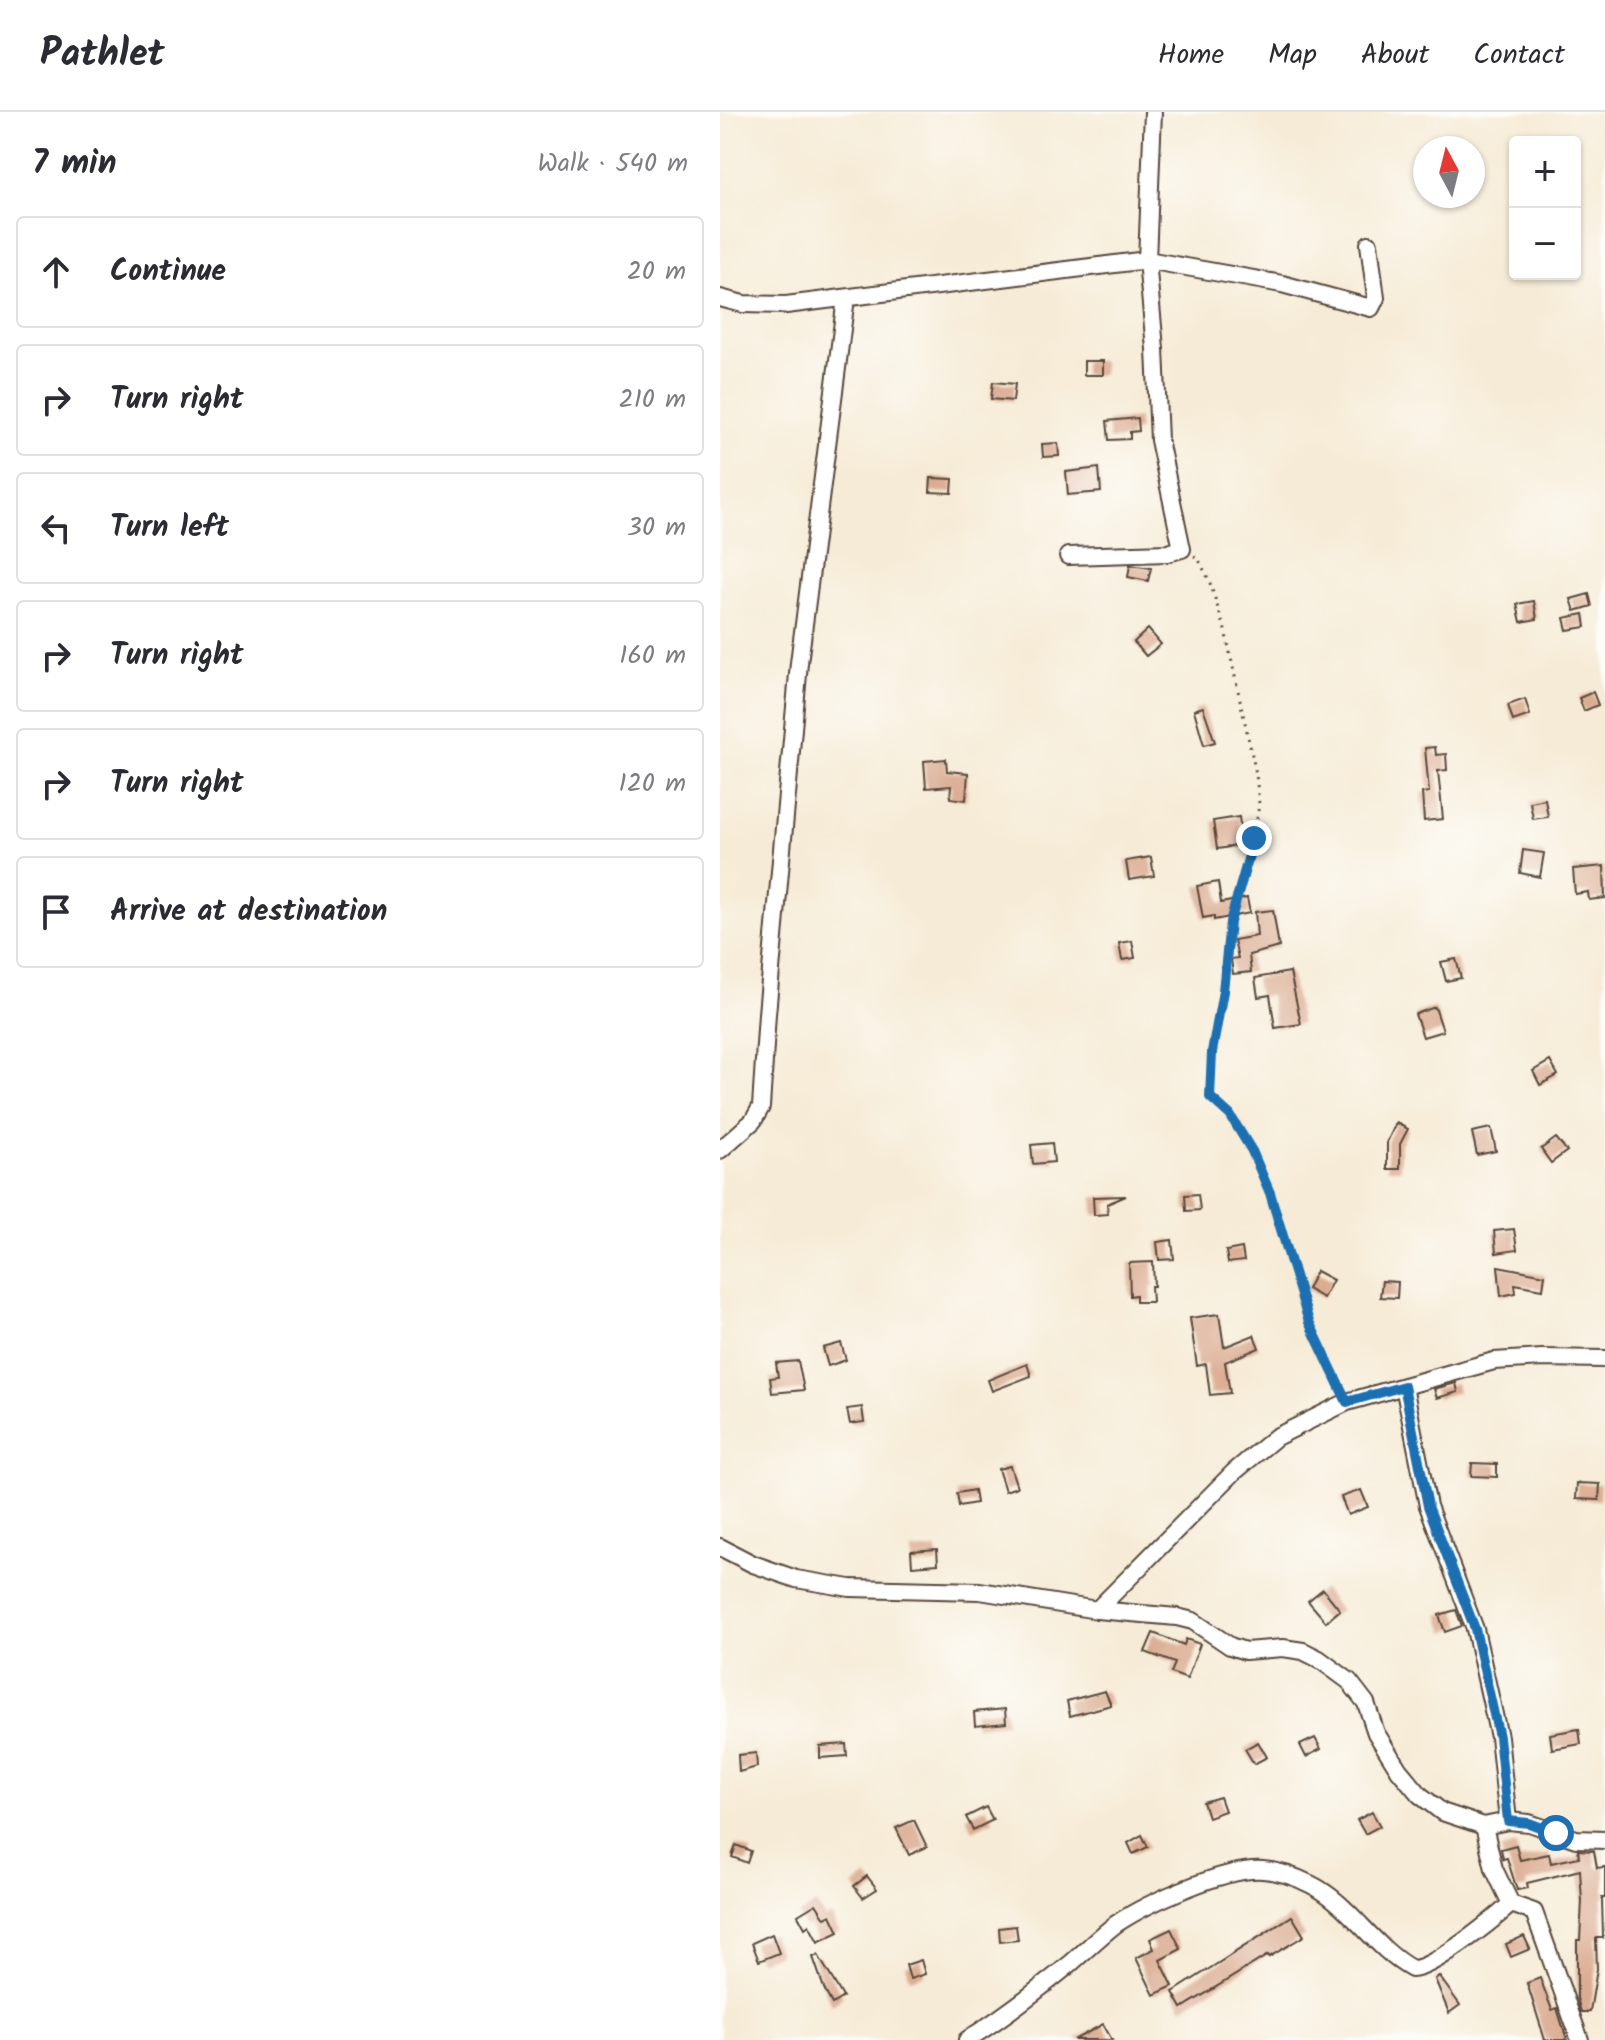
<!DOCTYPE html>
<meta charset="utf-8">
<style>
:root{--surface:#fff;--page:#f2f2f3;--text:#2b2b33;--muted:#7c7c81;--line:#e1e1e2}
body{margin:0;font-family:Kalam,sans-serif;background:var(--page);color:var(--text)}
.controls{position:absolute;right:24px;top:24px;display:grid;overflow:hidden;border-radius:8px;box-shadow:0 2px 6px #0004}
.controls button{width:72px;height:72px;display:grid;place-items:center;padding:0;border:0;border-bottom:2px solid var(--line);background:var(--surface);color:var(--text);font:40px sans-serif}
.compass{position:absolute;left:693px;top:24px;width:72px;height:72px;border-radius:50%;background:var(--surface);box-shadow:0 2px 6px #0004;rotate:353deg}
.stop{position:absolute;width:24px;height:24px;margin:-18px;border:6px solid #1f6fb2;border-radius:50%;background:#fff}
.stop.end{background:#1f6fb2;border-color:#fff;box-shadow:0 2px 8px #0008}
.list{margin:0;padding:0;list-style:none}
h2{display:flex;justify-content:space-between;align-items:center;height:104px;margin:0;padding:0 32px;font-size:34px}
h2 small{font-size:26px;font-weight:400;color:var(--muted)}
.list li{display:grid;grid-template-columns:52px 1fr auto;gap:24px;align-items:center;box-sizing:border-box;height:112px;margin:0 16px 16px;padding:0 16px;border:2px solid var(--line);border-radius:8px}
.list b{display:block;font-size:30px;white-space:nowrap}
.list em{font-size:26px;font-style:normal;color:var(--muted)}
.icon{flex:none;width:44px;height:44px;fill:none;stroke:currentColor;stroke-width:2;stroke-linecap:round;stroke-linejoin:round}
.map{position:relative;flex:none;width:885px;height:1928px;overflow:hidden}
header{display:flex;align-items:center;gap:48px;box-sizing:border-box;height:112px;padding:0 40px;background:var(--surface);border-bottom:2px solid var(--line)}
header strong{font-size:38px}
nav{display:flex;gap:44px;margin-inline-start:auto;font-size:28px}
main{display:flex}
aside{flex:1;background:var(--surface)}
.map>svg:first-child{display:block}
.building{fill:#dbac92}
.lines{fill:none;stroke-linecap:round;stroke-linejoin:round}
.minor-casing{stroke:#57473a;stroke-width:20}
.path{stroke:#57473a;stroke-width:3;stroke-dasharray:2 6;stroke-linecap:butt}
.minor{stroke:#fff;stroke-width:16}
.route{stroke:#1f6fb2;stroke-width:10}
</style>
<header>
<strong>Pathlet</strong>
<nav><a>Home</a><a>Map</a><a>About</a><a>Contact</a></nav>
</header>
<main>
<aside>
<h2>7 min<small>Walk · 540 m</small></h2>
<ul class="list">
<li><svg class="icon" aria-label="ahead" viewBox="0 0 24 24"><path d="M12 20V5M6 11l6-6 6 6"/></svg><div><b>Continue</b></div><em>20 m</em></li>
<li><svg class="icon" aria-label="right" viewBox="0 0 24 24"><path d="M7 20v-9h11M14 6l5 5-5 5"/></svg><div><b>Turn right</b></div><em>210 m</em></li>
<li><svg class="icon" aria-label="left" viewBox="0 0 24 24"><path d="M17 20v-9H6M10 6l-5 5 5 5"/></svg><div><b>Turn left</b></div><em>30 m</em></li>
<li><svg class="icon" aria-label="right" viewBox="0 0 24 24"><path d="M7 20v-9h11M14 6l5 5-5 5"/></svg><div><b>Turn right</b></div><em>160 m</em></li>
<li><svg class="icon" aria-label="right" viewBox="0 0 24 24"><path d="M7 20v-9h11M14 6l5 5-5 5"/></svg><div><b>Turn right</b></div><em>120 m</em></li>
<li><svg class="icon" aria-label="arrive" viewBox="0 0 24 24"><path d="M6 21V4h12l-3 4 3 4H6"/></svg><div><b>Arrive at destination</b></div></li>
</ul>
</aside>
<div class="map">
<svg width="885" height="1928" viewBox="0 0 885 1928">
<rect width="100%" height="100%" fill="#fdfcf7"/>
<filter id="ink" filterUnits="userSpaceOnUse"><feTurbulence type="fractalNoise" baseFrequency=".0125" numOctaves="2"/><feDisplacementMap in="SourceGraphic" scale="16" xChannelSelector="R" yChannelSelector="G"/><feConvolveMatrix kernelMatrix="1 2 1 2 8 2 1 2 1" color-interpolation-filters="sRGB"/></filter>
<filter id="wash" filterUnits="userSpaceOnUse"><feTurbulence type="fractalNoise" baseFrequency=".006" numOctaves="4" result="noise"/><feDisplacementMap in="SourceGraphic" scale="32" xChannelSelector="R" yChannelSelector="G"/><feGaussianBlur stdDeviation="1.8" result="paint"/><feColorMatrix in="noise" values="0 0 0 0 0 0 0 0 0 0 0 0 0 0 0 0 0 1.4 0 .05"/><feComposite in="paint" operator="in"/></filter>
<g filter="url(#wash)">
<rect width="100%" height="100%" fill="#f6ebd6"/>
<g id="blocks">
<g class="building">
<rect x="364" y="249" width="19" height="14"/>
<polygon points="273,270 295,272 293,289 271,287"/>
<polygon points="418,306 419,319 410,320 410,327 389,328 387,309"/>
<polygon points="338,331 339,344 323,345 322,332"/>
<polygon points="379,356 381,380 348,383 346,360"/>
<polygon points="211,366 233,367 232,381 210,380"/>
<polygon points="410,453 431,456 428,469 408,465"/>
<polygon points="869,482 872,494 855,499 851,487"/>
<polygon points="814,489 817,507 801,510 797,492"/>
<polygon points="864,502 866,515 847,518 844,506"/>
<polygon points="428,517 441,532 426,544 414,530"/>
<polygon points="873,580 878,593 864,599 859,586"/>
<polygon points="805,587 810,603 793,609 788,593"/>
<polygon points="483,595 495,630 484,633 474,598"/>
<polygon points="715,635 716,643 726,642 727,658 718,659 723,707 704,709 702,681 709,680 705,636"/>
<polygon points="226,647 227,659 248,661 246,688 230,686 231,674 206,676 204,649"/>
<polygon points="825,687 828,705 813,707 810,690"/>
<polygon points="519,705 523,733 497,737 493,709"/>
<polygon points="803,738 824,741 820,765 800,761"/>
<polygon points="431,745 434,764 409,768 406,749"/>
<polygon points="884,754 885,786 869,788 868,780 855,782 853,757"/>
<polygon points="498,770 501,791 527,786 530,801 494,808 494,804 483,806 477,774"/>
<polygon points="553,798 559,835 529,843 531,860 513,862 511,847 518,846 514,828 537,824 535,800"/>
<polygon points="412,829 415,846 402,848 399,831"/>
<polygon points="736,847 741,866 726,869 721,850"/>
<polygon points="570,860 581,912 555,916 550,883 538,885 535,866"/>
<polygon points="715,895 723,919 703,925 695,902"/>
<polygon points="830,949 838,963 820,973 813,959"/>
<polygon points="676,1011 688,1017 680,1032 680,1057 667,1057 667,1030"/>
<polygon points="771,1016 776,1039 757,1043 752,1020"/>
<polygon points="836,1026 847,1039 831,1051 821,1037"/>
<polygon points="332,1031 334,1050 313,1052 311,1033"/>
<polygon points="478,1082 480,1098 466,1099 465,1083"/>
<polygon points="406,1084 387,1092 388,1102 374,1103 373,1085"/>
<polygon points="794,1117 797,1138 776,1141 774,1119"/>
<polygon points="452,1128 454,1147 439,1148 437,1130"/>
<polygon points="522,1136 524,1149 508,1151 506,1139"/>
<polygon points="433,1150 434,1174 431,1174 432,1190 416,1190 416,1183 410,1184 409,1151"/>
<polygon points="778,1154 825,1163 823,1177 795,1172 796,1181 781,1184"/>
<polygon points="596,1159 613,1168 603,1186 587,1177"/>
<polygon points="662,1169 678,1170 677,1186 660,1185"/>
<polygon points="499,1202 504,1235 534,1223 539,1236 505,1250 510,1281 490,1283 486,1252 477,1254 470,1206"/>
<polygon points="121,1231 126,1248 108,1254 103,1236"/>
<polygon points="78,1249 84,1278 52,1281 50,1266 58,1265 56,1251"/>
<polygon points="307,1252 311,1264 272,1279 268,1268"/>
<polygon points="736,1271 738,1280 717,1286 714,1277"/>
<polygon points="142,1295 144,1310 130,1312 127,1297"/>
<polygon points="752,1351 777,1352 777,1365 751,1364"/>
<polygon points="290,1354 297,1375 285,1379 278,1357"/>
<polygon points="857,1371 880,1372 879,1388 856,1387"/>
<polygon points="254,1378 256,1391 239,1394 237,1381"/>
<polygon points="641,1378 648,1395 628,1403 621,1385"/>
<polygon points="217,1437 218,1452 192,1454 191,1439"/>
<polygon points="603,1477 620,1498 606,1510 588,1489"/>
<polygon points="736,1498 742,1514 725,1520 719,1503"/>
<polygon points="433,1521 464,1533 466,1527 480,1532 467,1567 451,1561 455,1551 425,1540"/>
<polygon points="385,1579 391,1593 350,1604 347,1589"/>
<polygon points="285,1597 286,1611 255,1614 254,1600"/>
<polygon points="859,1617 861,1632 832,1637 830,1622"/>
<polygon points="595,1626 601,1637 586,1645 580,1633"/>
<polygon points="538,1630 547,1645 534,1652 525,1637"/>
<polygon points="126,1632 127,1644 100,1646 100,1634"/>
<polygon points="36,1641 37,1655 19,1660 18,1643"/>
<polygon points="500,1685 505,1699 488,1705 483,1690"/>
<polygon points="266,1695 273,1708 253,1718 246,1705"/>
<polygon points="652,1700 660,1714 645,1722 637,1708"/>
<polygon points="194,1708 207,1735 189,1743 176,1716"/>
<polygon points="422,1723 428,1735 413,1742 408,1731"/>
<polygon points="16,1733 31,1739 27,1751 12,1745"/>
<polygon points="796,1733 800,1748 829,1742 831,1751 859,1745 858,1738 874,1739 877,1756 885,1755 885,1786 882,1786 883,1826 876,1826 877,1857 870,1900 861,1900 857,1886 857,1828 860,1828 862,1789 860,1758 807,1771 808,1776 797,1778 787,1746 783,1747 781,1737"/>
<polygon points="147,1764 157,1777 143,1786 134,1774"/>
<polygon points="96,1792 105,1806 111,1803 119,1820 98,1830 89,1813 85,1816 78,1803"/>
<polygon points="572,1804 584,1824 549,1845 548,1843 462,1896 453,1880"/>
<polygon points="296,1814 298,1828 280,1830 279,1816"/>
<polygon points="451,1817 461,1837 440,1848 453,1874 434,1883 416,1846 434,1837 430,1827"/>
<polygon points="52,1822 59,1841 39,1849 32,1831"/>
<polygon points="804,1824 810,1837 791,1845 786,1832"/>
<polygon points="98,1843 123,1885 112,1892 105,1879 93,1845"/>
<polygon points="201,1848 205,1862 190,1867 186,1853"/>
<polygon points="719,1864 740,1893 729,1901 715,1867"/>
<polygon points="820,1866 832,1898 837,1896 847,1928 825,1928 807,1871"/>
<polygon points="383,1912 392,1928 354,1928"/>
</g>
</g>
</g>
<g filter="url(#ink)">
<use href="#blocks" fill-opacity="0" stroke="#57473a" stroke-width="2"/>
<g class="lines">
<defs>
<g id="minor">
<polyline points="0,186 23,192 66,193 427,148 562,172 651,196 656,186 649,132"/>
<polyline points="348,444 448,441 462,437 439,328 435,237 427,148 433,0"/>
<polyline points="0,1038 33,1009 41,995 47,902 79,551 126,186"/>
<polyline points="684,1274 708,1394 755,1517 779,1625 788,1709"/>
<polyline points="0,1435 33,1452 76,1467 130,1476 260,1479 377,1498 514,1360 556,1325 627,1290 774,1249 822,1246 885,1247"/>
<polyline points="377,1498 457,1505 473,1509 510,1534 525,1539 563,1536 583,1539 599,1547 629,1569 646,1591 656,1621 679,1658 700,1683 722,1700 764,1714 788,1709 809,1711 856,1727 885,1728"/>
<polyline points="764,1714 774,1757 791,1792 814,1800 860,1928"/>
<path d="M247,1928c36,-23 70,-49 103,-76 15,-13 30,-28 46,-40 31,-21 110,-57 147,-54 15,1 33,7 47,14 40,19 63,64 102,85 21,0 82,-50 99,-65"/>
</g>
</defs>
<use href="#minor" class="minor-casing"/>
<polyline class="path" points="474,444 478,446 489,468 505,518 536,662 539,692 534,726 510,810 503,879 492,940 490,985 510,1003 532,1039 550,1081 589,1210 620,1276"/>
<use href="#minor" class="minor"/>
</g>
</g>
<g class="lines" filter="url(#ink)">
<polyline class="route" points="534,726 510,810 503,879 492,940 490,985 510,1003 532,1039 550,1081 589,1210 627,1290 684,1274 708,1394 755,1517 779,1625 788,1709 809,1711 836,1721"/>
</g>
</svg>
<div class="controls">
<button>+</button>
<button>−</button>
</div>
<svg class="compass" viewBox="-18 -18 36 36"><path d="M0-13l5 13h-10z" fill="#e53935"/><path d="M0 13l5-13h-10z" fill="#7c7c81"/></svg>
<div class="stop" style="left:836px;top:1721px"></div>
<div class="stop end" style="left:534px;top:726px"></div>
</div>
</main>
